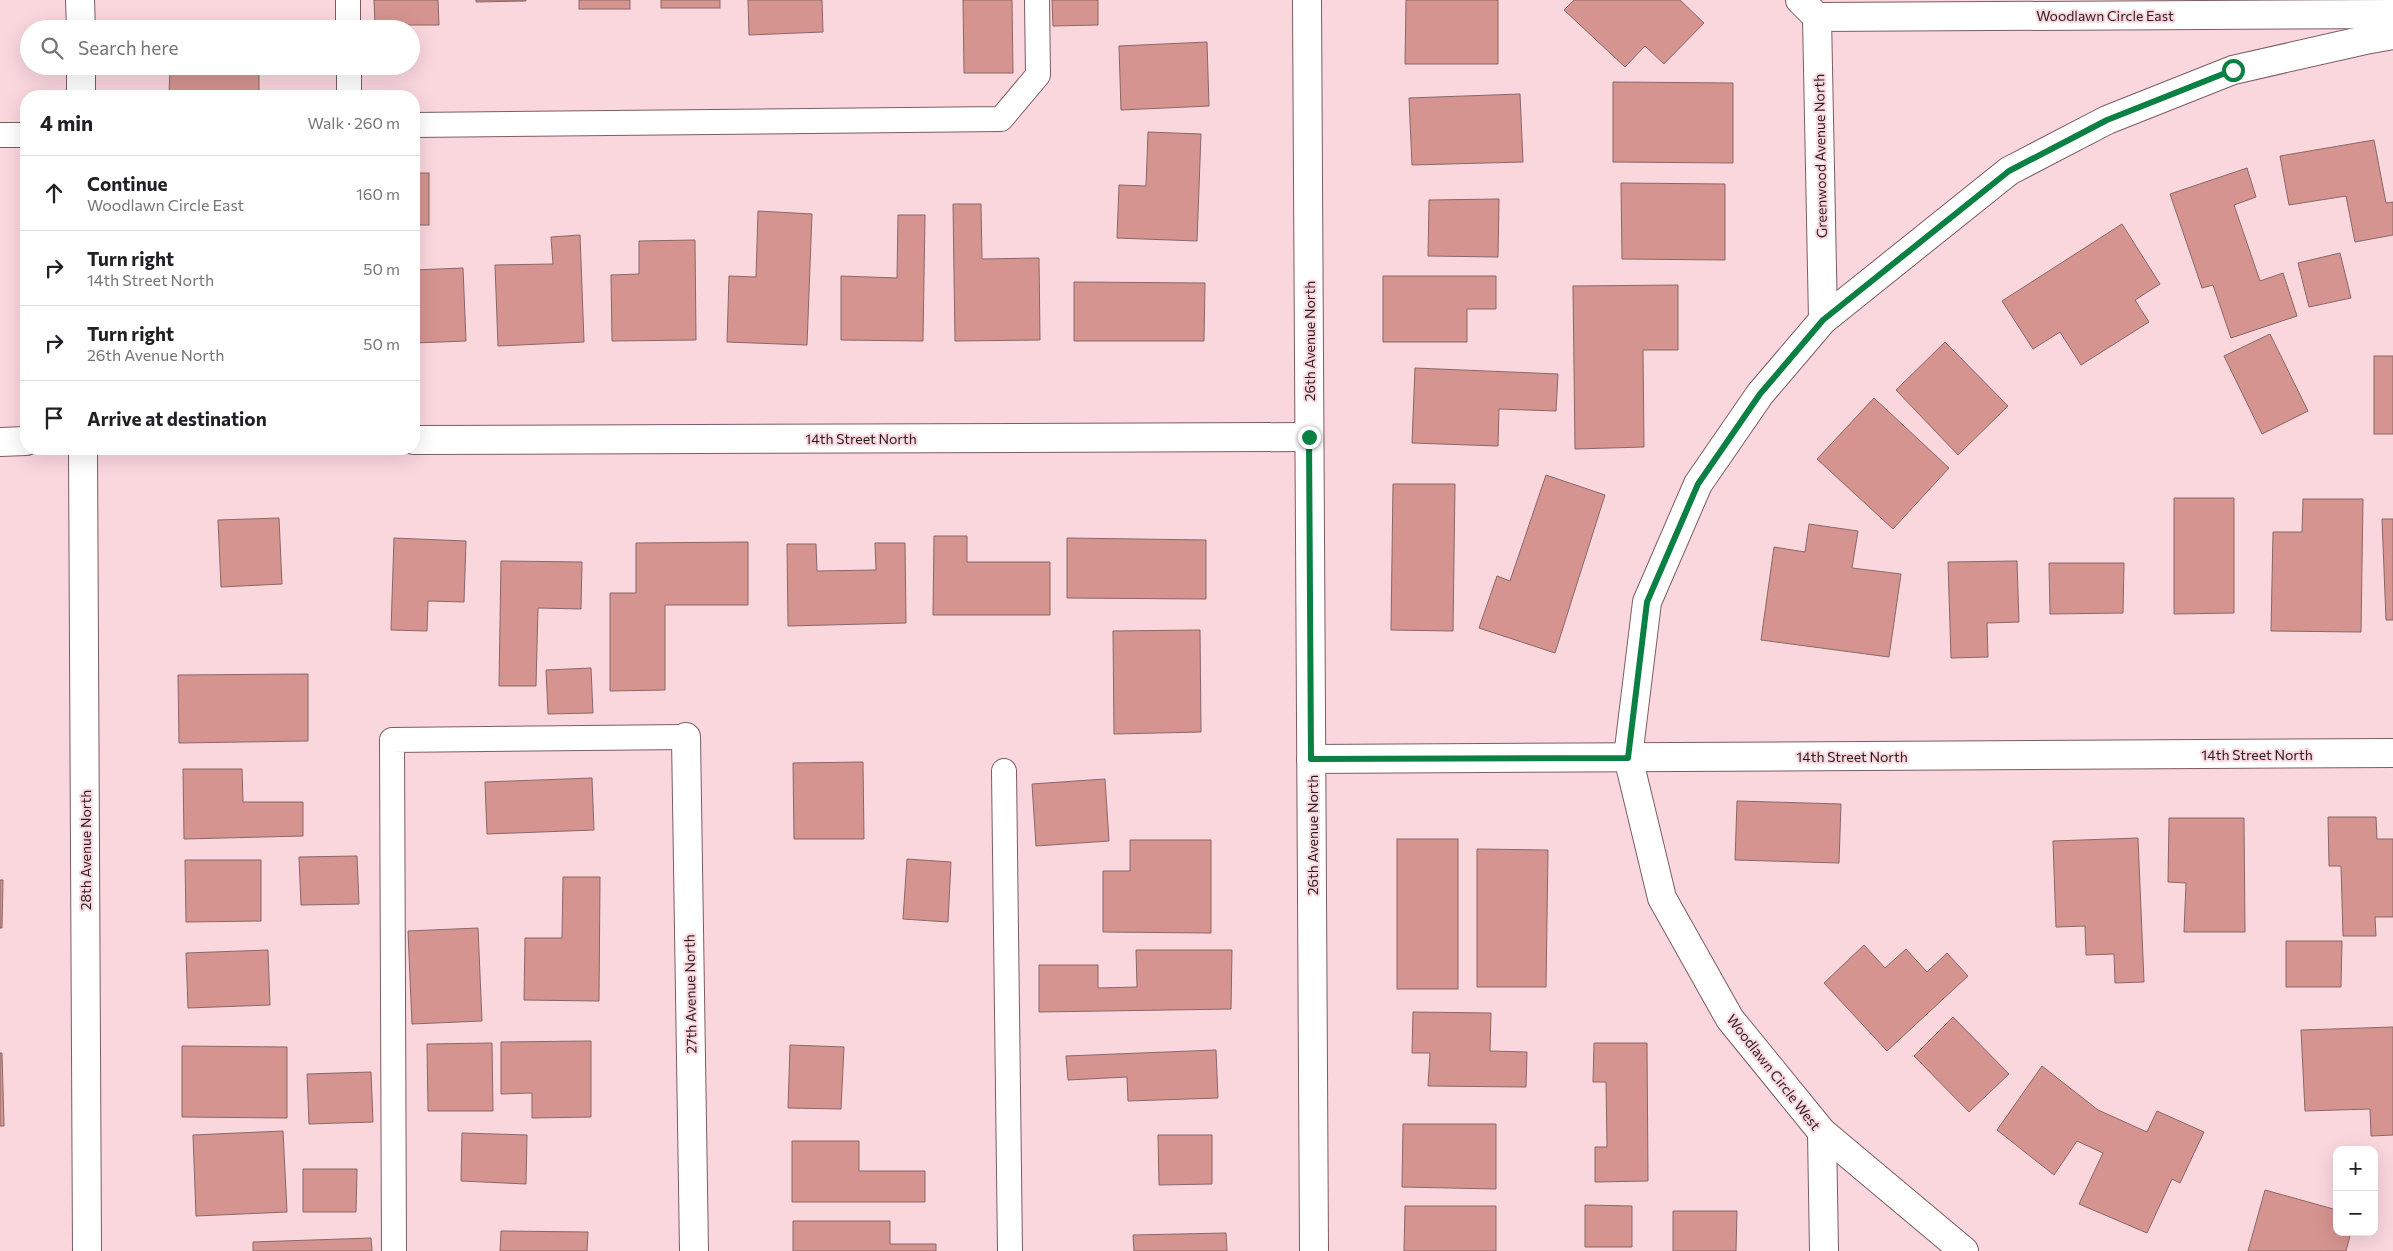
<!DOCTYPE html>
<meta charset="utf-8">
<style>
:root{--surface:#fff;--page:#f6f6f6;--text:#202124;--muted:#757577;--line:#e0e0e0}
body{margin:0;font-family:Commissioner,sans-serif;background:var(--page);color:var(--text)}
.controls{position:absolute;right:15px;bottom:15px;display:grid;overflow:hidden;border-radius:10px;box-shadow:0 5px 20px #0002}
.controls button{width:45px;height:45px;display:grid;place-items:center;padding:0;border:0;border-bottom:1px solid var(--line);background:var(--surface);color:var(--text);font:25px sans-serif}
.stop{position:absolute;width:15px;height:15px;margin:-11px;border:4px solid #0b8043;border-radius:50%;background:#fff}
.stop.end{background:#0b8043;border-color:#fff;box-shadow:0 1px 5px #0008}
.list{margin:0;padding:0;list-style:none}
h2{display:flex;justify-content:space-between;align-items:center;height:65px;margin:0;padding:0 20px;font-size:21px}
h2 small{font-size:16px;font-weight:400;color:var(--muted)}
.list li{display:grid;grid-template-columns:32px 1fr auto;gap:15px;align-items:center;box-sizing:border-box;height:75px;padding:0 20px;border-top:1px solid var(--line)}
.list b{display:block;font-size:19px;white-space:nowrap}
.list p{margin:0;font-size:16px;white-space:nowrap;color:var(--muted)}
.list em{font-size:16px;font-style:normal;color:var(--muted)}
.icon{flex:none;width:28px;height:28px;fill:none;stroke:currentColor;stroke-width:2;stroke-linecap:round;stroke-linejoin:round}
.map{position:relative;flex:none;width:2393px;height:1251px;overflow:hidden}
.search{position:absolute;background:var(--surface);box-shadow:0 5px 20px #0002;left:20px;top:20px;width:400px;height:55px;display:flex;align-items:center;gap:12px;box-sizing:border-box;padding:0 18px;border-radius:28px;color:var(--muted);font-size:19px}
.panel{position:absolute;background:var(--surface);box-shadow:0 5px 20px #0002;left:20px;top:90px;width:400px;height:365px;border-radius:20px}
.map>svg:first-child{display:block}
.building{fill:#d59490;stroke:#896866}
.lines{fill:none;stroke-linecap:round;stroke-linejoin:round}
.lane-casing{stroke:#7c5d64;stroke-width:26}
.street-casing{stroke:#7c5d64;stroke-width:30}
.lane{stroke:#fff;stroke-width:24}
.street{stroke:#fff;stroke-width:28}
.route{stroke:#0b8043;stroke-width:6}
.labels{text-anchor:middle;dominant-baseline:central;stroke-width:4;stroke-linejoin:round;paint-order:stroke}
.street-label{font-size:14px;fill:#291c1f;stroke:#fad6dd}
</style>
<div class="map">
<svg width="2393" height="1251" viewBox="0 0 2393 1251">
<rect width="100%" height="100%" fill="#fad6dd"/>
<g class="building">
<polygon points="374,0 438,0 439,25 375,25"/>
<polygon points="476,0 526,0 526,1 476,2"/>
<rect x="579" y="0" width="51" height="9"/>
<rect x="661" y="0" width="59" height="8"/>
<polygon points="748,0 822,0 823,32 749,35"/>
<polygon points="963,0 1012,0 1013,73 964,73"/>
<polygon points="1052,0 1098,0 1098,25 1053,26"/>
<polygon points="1406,0 1498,0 1498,64 1405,64"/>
<polygon points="1574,0 1680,0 1704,23 1664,64 1645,46 1625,67 1564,10"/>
<polygon points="1207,42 1209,106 1121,110 1119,46"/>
<polygon points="170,66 259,66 259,96 169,96"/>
<polygon points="1613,82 1733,83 1733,163 1613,162"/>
<polygon points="1520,94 1523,162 1412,165 1409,98"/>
<polygon points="1148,132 1201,134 1197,241 1117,238 1119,185 1146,186"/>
<polygon points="2374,140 2386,203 2393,202 2393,235 2355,242 2346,196 2289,205 2280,156"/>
<polygon points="2247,168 2256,197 2234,205 2260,281 2283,273 2297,316 2231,338 2213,285 2202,288 2170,194"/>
<rect x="414" y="173" width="15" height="52"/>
<polygon points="1621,183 1725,184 1725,260 1622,259"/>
<polygon points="1499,199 1498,257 1428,256 1429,200"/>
<polygon points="953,204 981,204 982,259 1039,258 1040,340 955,341"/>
<polygon points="758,211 812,214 807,345 727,342 729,276 756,277"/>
<polygon points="898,215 925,215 923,341 841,340 841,276 897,278"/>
<polygon points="2122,224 2160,284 2135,300 2149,322 2081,365 2060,332 2033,349 2002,301"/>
<polygon points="580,235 584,342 498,346 495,265 553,264 551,237"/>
<polygon points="695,240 696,340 612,341 611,275 639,274 639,241"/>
<polygon points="2340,253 2351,298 2309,307 2298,263"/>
<polygon points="463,268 466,341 414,343 414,270"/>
<polygon points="1383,276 1496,276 1496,309 1467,309 1467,342 1383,342"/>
<polygon points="1074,282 1205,283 1204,341 1074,341"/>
<polygon points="1678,285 1678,350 1643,350 1644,447 1575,449 1573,286"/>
<polygon points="2270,334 2308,411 2262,434 2224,356"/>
<polygon points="1945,342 2008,406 1958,455 1896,390"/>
<rect x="2374" y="356" width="19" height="78"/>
<polygon points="1415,368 1558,374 1556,411 1499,409 1498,446 1412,443"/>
<polygon points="1874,398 1949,468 1893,529 1817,459"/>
<polygon points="1546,475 1605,495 1555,653 1479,628 1497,576 1510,581"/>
<polygon points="1393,484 1455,484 1453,631 1391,630"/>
<polygon points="2174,498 2234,498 2234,613 2174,614"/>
<polygon points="2303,499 2363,499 2361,632 2271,631 2273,532 2302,532"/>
<polygon points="279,518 282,584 221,587 218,520"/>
<polygon points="2382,519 2393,519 2393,620 2386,620"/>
<polygon points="1809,524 1858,531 1852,568 1901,574 1889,657 1761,640 1774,547 1805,552"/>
<polygon points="934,536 967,536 967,562 1050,562 1050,615 933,615"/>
<polygon points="394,538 466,541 464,602 428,601 427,631 391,630"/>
<polygon points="1067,538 1206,540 1206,599 1067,598"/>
<polygon points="748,542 748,605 665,605 665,690 610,691 610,593 636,593 636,543"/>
<polygon points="875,543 905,543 906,623 788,626 787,544 816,544 817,571 876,570"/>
<polygon points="501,561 582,562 581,609 538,608 536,686 499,686"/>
<polygon points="2017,561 2019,622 1987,623 1988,657 1951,658 1948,562"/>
<polygon points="2049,563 2124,563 2123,613 2050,614"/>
<polygon points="1200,630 1201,732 1114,734 1113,631"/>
<polygon points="591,668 593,713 548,714 546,670"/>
<polygon points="308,674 308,741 179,743 178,675"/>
<polygon points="863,762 864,839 794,839 793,763"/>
<polygon points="183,769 242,769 243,802 303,802 303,836 184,839"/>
<polygon points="592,778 594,830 487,834 485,782"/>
<polygon points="1105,779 1109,841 1036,846 1032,784"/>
<polygon points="1737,801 1841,804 1839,863 1735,860"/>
<polygon points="2328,817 2376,817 2377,839 2393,839 2393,917 2375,917 2376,936 2343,936 2341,866 2329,866"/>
<polygon points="2169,818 2244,818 2245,932 2184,932 2186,883 2168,882"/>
<polygon points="2138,838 2144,982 2115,983 2114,954 2086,955 2085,926 2056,927 2053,841"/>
<rect x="1397" y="839" width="61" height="150"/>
<polygon points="1130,840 1211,840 1211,933 1103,932 1103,871 1130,871"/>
<polygon points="1477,849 1548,850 1546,987 1477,987"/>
<polygon points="357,856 359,904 301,905 299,857"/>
<polygon points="907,859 951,862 948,922 903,919"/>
<polygon points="185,860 261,860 261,921 186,922"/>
<polygon points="563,877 600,877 599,1001 524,1000 525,938 562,938"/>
<polygon points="0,880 3,880 2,928 0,928"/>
<polygon points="478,928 482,1021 412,1024 408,931"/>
<polygon points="2286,941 2342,941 2341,987 2286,987"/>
<polygon points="1864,945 1885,968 1906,949 1927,972 1947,953 1968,976 1887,1051 1824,983"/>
<polygon points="268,950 270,1005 188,1008 186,953"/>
<polygon points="1136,950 1232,950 1231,1009 1039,1012 1039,965 1098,965 1098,988 1137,987"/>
<polygon points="1413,1012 1491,1013 1490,1051 1527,1052 1526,1087 1428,1086 1430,1053 1412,1053"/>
<polygon points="1953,1017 2009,1074 1969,1112 1914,1056"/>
<polygon points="2393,1027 2393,1135 2371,1136 2370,1109 2305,1111 2301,1030"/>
<polygon points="591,1041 591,1117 532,1118 532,1093 501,1094 501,1042"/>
<polygon points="492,1043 493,1111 428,1111 427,1044"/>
<polygon points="1594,1043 1647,1043 1648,1181 1595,1182 1595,1147 1607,1147 1606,1082 1593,1082"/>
<polygon points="790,1045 844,1047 841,1109 788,1108"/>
<polygon points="182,1046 287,1047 287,1118 182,1117"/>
<polygon points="1216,1050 1218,1098 1128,1101 1127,1077 1068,1080 1066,1056"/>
<polygon points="0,1053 2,1053 4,1126 0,1126"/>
<polygon points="2042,1066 2098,1110 2147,1132 2157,1111 2204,1132 2180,1183 2172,1179 2147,1233 2079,1204 2103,1153 2077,1141 2054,1175 1997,1130"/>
<polygon points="371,1072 373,1122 309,1124 307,1074"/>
<polygon points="1403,1124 1496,1124 1496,1189 1402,1187"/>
<polygon points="283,1131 287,1212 196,1216 193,1135"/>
<polygon points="462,1133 527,1135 526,1184 461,1181"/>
<polygon points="1158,1135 1212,1135 1212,1184 1159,1185"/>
<polygon points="792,1141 859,1141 859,1171 925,1171 925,1202 792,1202"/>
<polygon points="303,1169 357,1169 356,1212 303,1212"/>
<polygon points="2265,1190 2337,1210 2337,1232 2351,1232 2346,1251 2248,1251"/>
<polygon points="1585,1205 1632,1206 1632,1247 1585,1247"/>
<polygon points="1405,1206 1496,1206 1496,1251 1404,1251"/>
<polygon points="1673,1211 1737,1211 1736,1251 1673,1251"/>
<polygon points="793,1221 890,1221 890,1244 936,1244 936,1251 793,1251"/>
<polygon points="501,1231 588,1232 587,1251 500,1251"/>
<polygon points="1226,1233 1227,1251 1134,1251 1133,1235"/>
<polygon points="371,1238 372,1251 253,1251 253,1242"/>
</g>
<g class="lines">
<defs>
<g id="lane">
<polyline points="348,0 348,29"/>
<polyline points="349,66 349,96"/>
<polyline points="414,125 1001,119 1038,75 1037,0"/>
<polyline points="0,135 26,135"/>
<polyline points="1004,771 1010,1251"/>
<polyline points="394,1251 392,740 686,737"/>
</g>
<g id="street">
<polyline points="80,0 81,29"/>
<polyline points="1307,0 1314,1251"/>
<polyline points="1800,0 1817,17 1823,320"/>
<polyline points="1817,17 2393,14"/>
<polyline points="81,66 81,96"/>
<polyline points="414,440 1309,437"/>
<polyline points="0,442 26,441"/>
<polyline points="83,449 87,1251"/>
<polyline points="686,737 694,1251"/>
<polyline points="1311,759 2393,753"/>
<polyline points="1822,1132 1824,1251"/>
<polyline points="1964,1251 1822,1132 1730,1019 1662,898 1628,757 1647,602 1698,484 1760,394 1823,320 2009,171 2107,120 2233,70 2365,40 2393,35"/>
</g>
</defs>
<use href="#lane" class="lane-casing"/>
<use href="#street" class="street-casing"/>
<use href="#lane" class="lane"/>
<use href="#street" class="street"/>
</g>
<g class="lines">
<polyline class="route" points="1309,437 1311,759 1628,758 1647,602 1698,484 1760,394 1823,320 2009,171 2107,120 2233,70"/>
</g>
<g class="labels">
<g class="street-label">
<text x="2105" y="15">Woodlawn Circle East</text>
<text transform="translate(1820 156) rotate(-91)">Greenwood Avenue North</text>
<text transform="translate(1309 341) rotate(-90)">26th Avenue North</text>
<text x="861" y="438">14th Street North</text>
<text x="2257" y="754">14th Street North</text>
<text x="1852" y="756">14th Street North</text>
<text transform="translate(1312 835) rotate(-90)">26th Avenue North</text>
<text transform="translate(85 850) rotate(-90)">28th Avenue North</text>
<text transform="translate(690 994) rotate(-91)">27th Avenue North</text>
<text transform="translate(1774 1072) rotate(52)">Woodlawn Circle West</text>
</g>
</g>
</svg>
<div class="controls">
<button>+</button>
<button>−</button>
</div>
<div class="stop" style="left:2233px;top:70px"></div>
<div class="stop end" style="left:1309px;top:437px"></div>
<div class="search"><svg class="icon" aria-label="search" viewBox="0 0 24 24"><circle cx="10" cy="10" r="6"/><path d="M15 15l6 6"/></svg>Search here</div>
<section class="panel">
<h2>4 min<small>Walk · 260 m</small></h2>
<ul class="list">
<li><svg class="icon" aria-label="ahead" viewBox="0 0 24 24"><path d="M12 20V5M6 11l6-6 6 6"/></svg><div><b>Continue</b><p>Woodlawn Circle East</p></div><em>160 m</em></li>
<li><svg class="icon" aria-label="right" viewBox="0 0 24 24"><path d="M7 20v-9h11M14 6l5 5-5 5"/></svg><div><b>Turn right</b><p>14th Street North</p></div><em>50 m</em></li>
<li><svg class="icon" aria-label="right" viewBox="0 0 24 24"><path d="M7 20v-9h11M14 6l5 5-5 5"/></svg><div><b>Turn right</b><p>26th Avenue North</p></div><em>50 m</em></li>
<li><svg class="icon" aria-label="arrive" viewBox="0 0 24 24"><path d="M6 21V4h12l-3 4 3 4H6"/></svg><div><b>Arrive at destination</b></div></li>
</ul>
</section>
</div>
